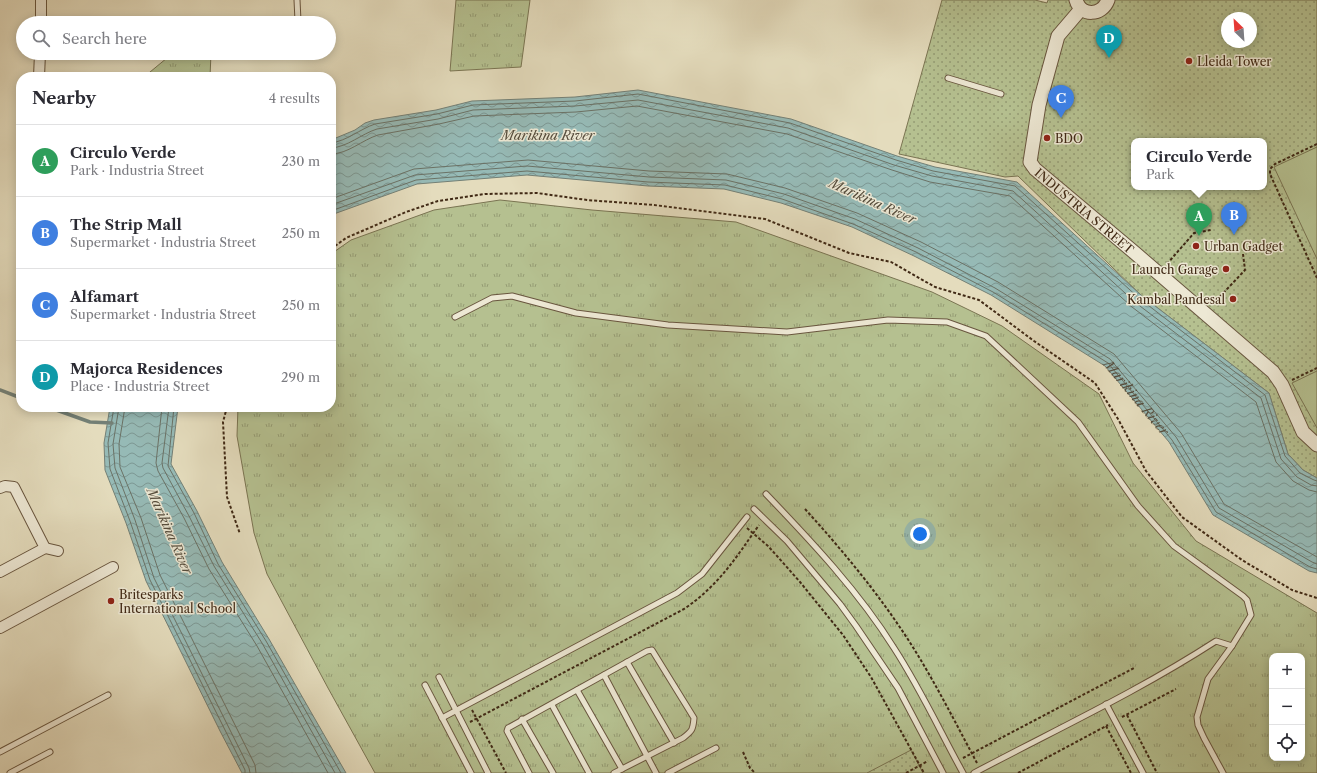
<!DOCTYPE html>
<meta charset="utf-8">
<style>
:root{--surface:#fff;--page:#f7f7f7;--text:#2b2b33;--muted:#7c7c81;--line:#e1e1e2;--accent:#8f2418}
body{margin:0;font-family:"Libre Caslon Text",serif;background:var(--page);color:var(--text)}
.controls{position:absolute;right:12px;bottom:12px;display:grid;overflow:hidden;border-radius:8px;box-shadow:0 2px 10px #0003}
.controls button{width:36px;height:36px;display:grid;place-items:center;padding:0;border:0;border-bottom:1px solid var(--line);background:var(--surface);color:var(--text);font:20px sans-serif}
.compass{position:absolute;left:1221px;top:12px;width:36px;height:36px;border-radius:50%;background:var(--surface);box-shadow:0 2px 10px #0003;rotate:335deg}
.you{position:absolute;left:920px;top:534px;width:14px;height:14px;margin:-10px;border:3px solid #fff;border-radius:50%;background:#1a73e8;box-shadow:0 0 0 6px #1a73e833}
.badge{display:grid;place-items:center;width:26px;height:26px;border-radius:50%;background:var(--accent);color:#fff;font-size:13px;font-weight:700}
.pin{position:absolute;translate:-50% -33px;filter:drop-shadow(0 1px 2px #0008)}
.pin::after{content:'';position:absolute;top:21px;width:14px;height:12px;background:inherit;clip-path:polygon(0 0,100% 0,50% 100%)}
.popup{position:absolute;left:1131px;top:138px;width:136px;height:52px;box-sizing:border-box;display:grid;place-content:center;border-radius:8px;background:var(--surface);filter:drop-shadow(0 1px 3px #0005);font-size:13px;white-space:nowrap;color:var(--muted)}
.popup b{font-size:15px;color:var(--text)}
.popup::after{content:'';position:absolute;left:50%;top:100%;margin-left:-8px;border:8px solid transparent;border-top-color:var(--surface)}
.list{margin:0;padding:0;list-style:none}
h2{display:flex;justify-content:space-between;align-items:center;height:52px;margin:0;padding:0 16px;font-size:17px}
h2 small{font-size:13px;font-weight:400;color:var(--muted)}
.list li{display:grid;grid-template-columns:26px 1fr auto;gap:12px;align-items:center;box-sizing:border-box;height:72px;padding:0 16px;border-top:1px solid var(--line)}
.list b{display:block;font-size:15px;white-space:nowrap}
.list p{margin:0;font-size:13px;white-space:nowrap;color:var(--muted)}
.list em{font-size:13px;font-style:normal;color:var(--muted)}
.icon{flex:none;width:22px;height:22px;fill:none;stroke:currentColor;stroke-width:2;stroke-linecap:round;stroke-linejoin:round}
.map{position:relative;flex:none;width:1317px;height:773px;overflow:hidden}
.search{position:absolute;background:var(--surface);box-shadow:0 2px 10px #0003;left:16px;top:16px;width:320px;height:44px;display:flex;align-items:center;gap:10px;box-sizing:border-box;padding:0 14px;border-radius:22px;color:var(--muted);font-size:15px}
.panel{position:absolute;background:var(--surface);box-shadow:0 2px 10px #0003;left:16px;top:72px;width:320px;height:340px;border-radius:16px}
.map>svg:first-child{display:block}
.grass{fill:url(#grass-tufts);stroke:#7a7452;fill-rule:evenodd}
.park{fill:url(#park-dots);stroke:#7a7452;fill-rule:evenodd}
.pitch{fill:#b5c090;stroke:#7a7452}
.water{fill:url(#water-waves);stroke:#748076}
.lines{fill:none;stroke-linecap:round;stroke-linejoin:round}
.shore{stroke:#6b7266;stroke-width:1}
.stream{stroke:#748076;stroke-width:3.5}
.service-casing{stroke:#69563f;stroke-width:7}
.minor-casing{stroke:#69563f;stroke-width:12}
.tertiary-casing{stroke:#69563f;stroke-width:15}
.path{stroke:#402915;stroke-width:2;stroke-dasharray:3 2;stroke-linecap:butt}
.service{stroke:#ede8d4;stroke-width:5}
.minor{stroke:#ede8d4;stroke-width:10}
.tertiary{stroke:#ede8d4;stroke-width:13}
.poi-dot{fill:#8f2418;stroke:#ede8d4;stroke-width:1.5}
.labels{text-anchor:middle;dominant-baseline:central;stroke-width:3;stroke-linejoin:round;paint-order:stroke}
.poi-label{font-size:12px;fill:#402915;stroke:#ede8d4;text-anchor:start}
.street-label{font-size:12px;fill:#402915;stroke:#ede8d4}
.water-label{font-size:13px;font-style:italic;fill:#564d3d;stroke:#ede8d4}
</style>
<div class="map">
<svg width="1317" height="773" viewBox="0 0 1317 773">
<defs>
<pattern id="grass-tufts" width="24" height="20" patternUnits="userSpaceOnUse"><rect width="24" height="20" fill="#b5c090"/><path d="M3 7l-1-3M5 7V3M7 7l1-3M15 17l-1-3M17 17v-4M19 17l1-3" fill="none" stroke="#959c74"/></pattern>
<pattern id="park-dots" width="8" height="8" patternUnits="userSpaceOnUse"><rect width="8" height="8" fill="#b5c090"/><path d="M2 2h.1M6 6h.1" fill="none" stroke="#959c74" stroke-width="1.8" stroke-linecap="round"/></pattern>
<pattern id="water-waves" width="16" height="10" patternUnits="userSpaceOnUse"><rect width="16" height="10" fill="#96bab6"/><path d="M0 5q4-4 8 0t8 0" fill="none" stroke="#7c9793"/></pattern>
</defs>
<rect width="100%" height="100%" fill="#e4dcbd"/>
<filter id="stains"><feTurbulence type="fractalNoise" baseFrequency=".005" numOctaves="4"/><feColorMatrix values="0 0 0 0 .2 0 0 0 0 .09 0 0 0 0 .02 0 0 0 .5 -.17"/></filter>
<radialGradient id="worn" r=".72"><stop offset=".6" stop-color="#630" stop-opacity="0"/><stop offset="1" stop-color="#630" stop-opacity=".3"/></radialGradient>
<g class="grass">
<polygon points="456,0 530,0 521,67 450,71"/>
<polygon points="173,53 211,53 210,77 144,77"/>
<path d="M500,200l92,10 144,12 196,70 70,34 97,68 34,69 63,78 121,72v160h-942l-47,-85 -61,-114 -13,-41 -17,-97 1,-29h93v-153l20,-14 83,-30zM1272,656h30v102h-30z"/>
</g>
<g class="park">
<path d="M942,0h93l12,3 1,-3h269v478l-14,-8 -15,-16 -19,-61 -127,-97 -124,-120 -13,1 -106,-23zM1227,18h24v24h-24zM1134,141h130v46h-130z"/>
<polygon points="911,750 923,773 867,773"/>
</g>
<g class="pitch">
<polygon points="1317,147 1317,259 1274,167"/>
<polygon points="1317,371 1317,428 1292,383"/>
</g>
<g class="water">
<polygon points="638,90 791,119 897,156 935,167 1017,182 1142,296 1269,393 1288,454 1303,470 1317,478 1317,573 1309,571 1213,515 1169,442 1105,366 991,295 914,256 852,227 781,203 724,189 648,186 527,175 417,184 331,215 331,140 355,130 365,123 374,120 436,110 472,101 575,97"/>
<polygon points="110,407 178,407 171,464 197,511 222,562 269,639 346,773 242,773 220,731 146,581 126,523 105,470 104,443"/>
</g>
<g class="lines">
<g class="shore">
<path d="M331,143c16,-2 29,-14 44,-19l62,-10 36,-9 102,-4 63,-7 152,29 106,37 37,11 82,15 125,113 125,96 20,61 15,17 14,7 3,1"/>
<path d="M331,148c17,-1 30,-14 46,-19l61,-10 35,-9 102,-4 63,-6 150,28 106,37 38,11 81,15 123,112 125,95 20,61 16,18 14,8 6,1"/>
<path d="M331,154c17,0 31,-14 47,-19l61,-11 35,-8 102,-4 61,-6 150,28 105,36 38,12 80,14 122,111 124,95 20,60 17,19 16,9 8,2"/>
<polyline points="331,199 414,169 528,160 649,171 727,174 785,188 857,213 921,242 998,282 1114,354 1181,433 1224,504 1317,557"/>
<polyline points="331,205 415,175 527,166 649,177 726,180 784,194 855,219 918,248 995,288 1110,359 1176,437 1219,508 1312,562 1317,564"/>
<path id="s1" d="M331,211l85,-31 111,-9 121,11 77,3 57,14 71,25 63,28 77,40 115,71 64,77 44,72 94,55 7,2"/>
<polyline points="114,407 108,443 110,469 130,521 150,580 245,770 245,773"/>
<polyline points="119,407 113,444 115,468 135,520 154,578 249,768 250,773"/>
<polyline points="125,407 119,444 120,467 141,518 160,575 255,765 256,773"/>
<polyline points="162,407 156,463 158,471 184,518 209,569 257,646 328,773"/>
<polyline points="169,407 162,463 163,468 189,516 214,566 262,643 335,773"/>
<polyline points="174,407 168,466 194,513 218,564 266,641 341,773"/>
</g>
<g class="stream">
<polyline points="0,390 21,398"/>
<polyline points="48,407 90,422 112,423"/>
</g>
<defs>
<g id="service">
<polyline points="297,0 298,21"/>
<polyline points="948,78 1001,94"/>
<polyline points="455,317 492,298 512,296 576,313 668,325 787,332 888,320 947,322 986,336 1078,422 1138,506 1174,546 1243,596 1247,600 1251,615 1232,646 1208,679 1197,717 1198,725 1204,738 1223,773"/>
<path d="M766,494c46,48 93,98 128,154 26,40 46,83 69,125"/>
<polyline points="754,509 787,541 840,604 856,626 898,688 943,773"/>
<polyline points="627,662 674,743"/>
<polyline points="604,675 656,773"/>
<polyline points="439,677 488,773"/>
<polyline points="425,685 471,773"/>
<polyline points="577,690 622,769"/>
<polyline points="1106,704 1143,773"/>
<polyline points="552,705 589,773"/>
<polyline points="442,718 677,593 702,574 747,517"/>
<polyline points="522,719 553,773"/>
<polyline points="0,752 108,695"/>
<polyline points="10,773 50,752"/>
<path d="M529,773l-22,-42 1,-3 139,-77 5,-1 42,68c-1,12 -2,13 -11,20l-69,35"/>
<polyline points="668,773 716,748"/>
<path d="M974,773c81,-43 165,-82 242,-132l16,5"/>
</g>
<g id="minor">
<polyline points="41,23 41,0"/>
<polyline points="39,77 40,53"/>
<polyline points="0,488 5,486 14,487 45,548 0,572"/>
<polyline points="45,548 58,551"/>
<polyline points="0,628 113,567"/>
</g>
<g id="tertiary">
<path d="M1076,0c5,17 26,16 32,0"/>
<path id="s2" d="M1081,9l-23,27 -19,69 -9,57 5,7 100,84 138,119 9,13 21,47 14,13"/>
</g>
</defs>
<use href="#service" class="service-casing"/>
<use href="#minor" class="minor-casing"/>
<use href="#tertiary" class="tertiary-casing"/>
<g class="path">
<polyline points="1317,144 1275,164 1270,169 1270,174 1317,278"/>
<polyline points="331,249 346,238 406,212 438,201 485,194 537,193 587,200 654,205 765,219 849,253 891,262 935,287 979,300 1034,341 1095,383 1118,419 1146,471 1182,517 1242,560 1292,590 1317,598"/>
<polyline points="1167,264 1194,233 1211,230"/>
<polyline points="1213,304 1245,270 1243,254"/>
<polyline points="1292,380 1317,368"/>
<polyline points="227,407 223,422 227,497 240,534"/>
<path d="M805,509c38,42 73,84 104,132 25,39 46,81 68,122"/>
<polyline points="747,528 768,546 777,556 800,582 843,635 871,677 924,773"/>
<polyline points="472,710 506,773"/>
<polyline points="1127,715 1157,773"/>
<polyline points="1122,717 1176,689"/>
<path d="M470,722l214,-113c35,-24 51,-50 75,-84"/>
<polyline points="1106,726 1131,773"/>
<polyline points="743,752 750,768 755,773"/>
<polyline points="963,758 1134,668"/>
<polyline points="906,773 928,761"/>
<polyline points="1018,773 1108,725"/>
</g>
<use href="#service" class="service"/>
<use href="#minor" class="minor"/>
<use href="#tertiary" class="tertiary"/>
</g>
<g class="poi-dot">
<circle cx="1189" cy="61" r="4"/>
<circle cx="1047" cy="138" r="4"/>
<circle cx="1196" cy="246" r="4"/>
<circle cx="1226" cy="269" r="4"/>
<circle cx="1233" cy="299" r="4"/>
<circle cx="111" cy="601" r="4"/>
</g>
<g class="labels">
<g class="poi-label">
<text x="1197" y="61">Lleida Tower</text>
<text x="1055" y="138">BDO</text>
<text x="1204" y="246">Urban Gadget</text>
<text x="1218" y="269" text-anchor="end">Launch Garage</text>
<text x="1225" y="299" text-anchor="end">Kambal Pandesal</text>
<text x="119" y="594">Britesparks<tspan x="119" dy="14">International School</tspan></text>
</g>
<g class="street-label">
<text stroke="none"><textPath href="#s2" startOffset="238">INDUSTRIA STREET</textPath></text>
</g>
<g class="water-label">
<text x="548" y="135">Marikina River</text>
<text transform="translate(873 201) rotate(24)">Marikina River</text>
<text stroke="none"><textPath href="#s1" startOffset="870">Marikina River</textPath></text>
<text transform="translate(170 531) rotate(66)">Marikina River</text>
</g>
</g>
<rect width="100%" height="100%" filter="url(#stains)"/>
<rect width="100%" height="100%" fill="url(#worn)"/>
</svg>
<div class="controls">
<button>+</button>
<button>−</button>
<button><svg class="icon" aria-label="locate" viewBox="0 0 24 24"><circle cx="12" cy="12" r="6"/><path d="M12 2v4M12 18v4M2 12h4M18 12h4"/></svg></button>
</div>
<svg class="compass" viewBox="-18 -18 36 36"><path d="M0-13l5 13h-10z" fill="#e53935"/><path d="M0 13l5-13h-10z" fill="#7c7c81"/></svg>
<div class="you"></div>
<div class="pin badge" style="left:1199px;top:236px;background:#2e9e5b">A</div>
<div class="popup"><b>Circulo Verde</b>Park</div>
<div class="pin badge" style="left:1234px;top:235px;background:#3f7fe0">B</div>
<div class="pin badge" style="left:1061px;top:118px;background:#3f7fe0">C</div>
<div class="pin badge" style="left:1109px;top:58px;background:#0f9aa8">D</div>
<div class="search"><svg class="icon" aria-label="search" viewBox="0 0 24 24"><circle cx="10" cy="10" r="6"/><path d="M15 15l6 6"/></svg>Search here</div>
<section class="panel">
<h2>Nearby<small>4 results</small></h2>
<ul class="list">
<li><span class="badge" style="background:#2e9e5b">A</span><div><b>Circulo Verde</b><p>Park · Industria Street</p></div><em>230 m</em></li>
<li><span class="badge" style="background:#3f7fe0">B</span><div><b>The Strip Mall</b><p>Supermarket · Industria Street</p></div><em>250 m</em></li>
<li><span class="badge" style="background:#3f7fe0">C</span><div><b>Alfamart</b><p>Supermarket · Industria Street</p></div><em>250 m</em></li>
<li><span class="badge" style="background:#0f9aa8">D</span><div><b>Majorca Residences</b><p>Place · Industria Street</p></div><em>290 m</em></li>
</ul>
</section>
</div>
